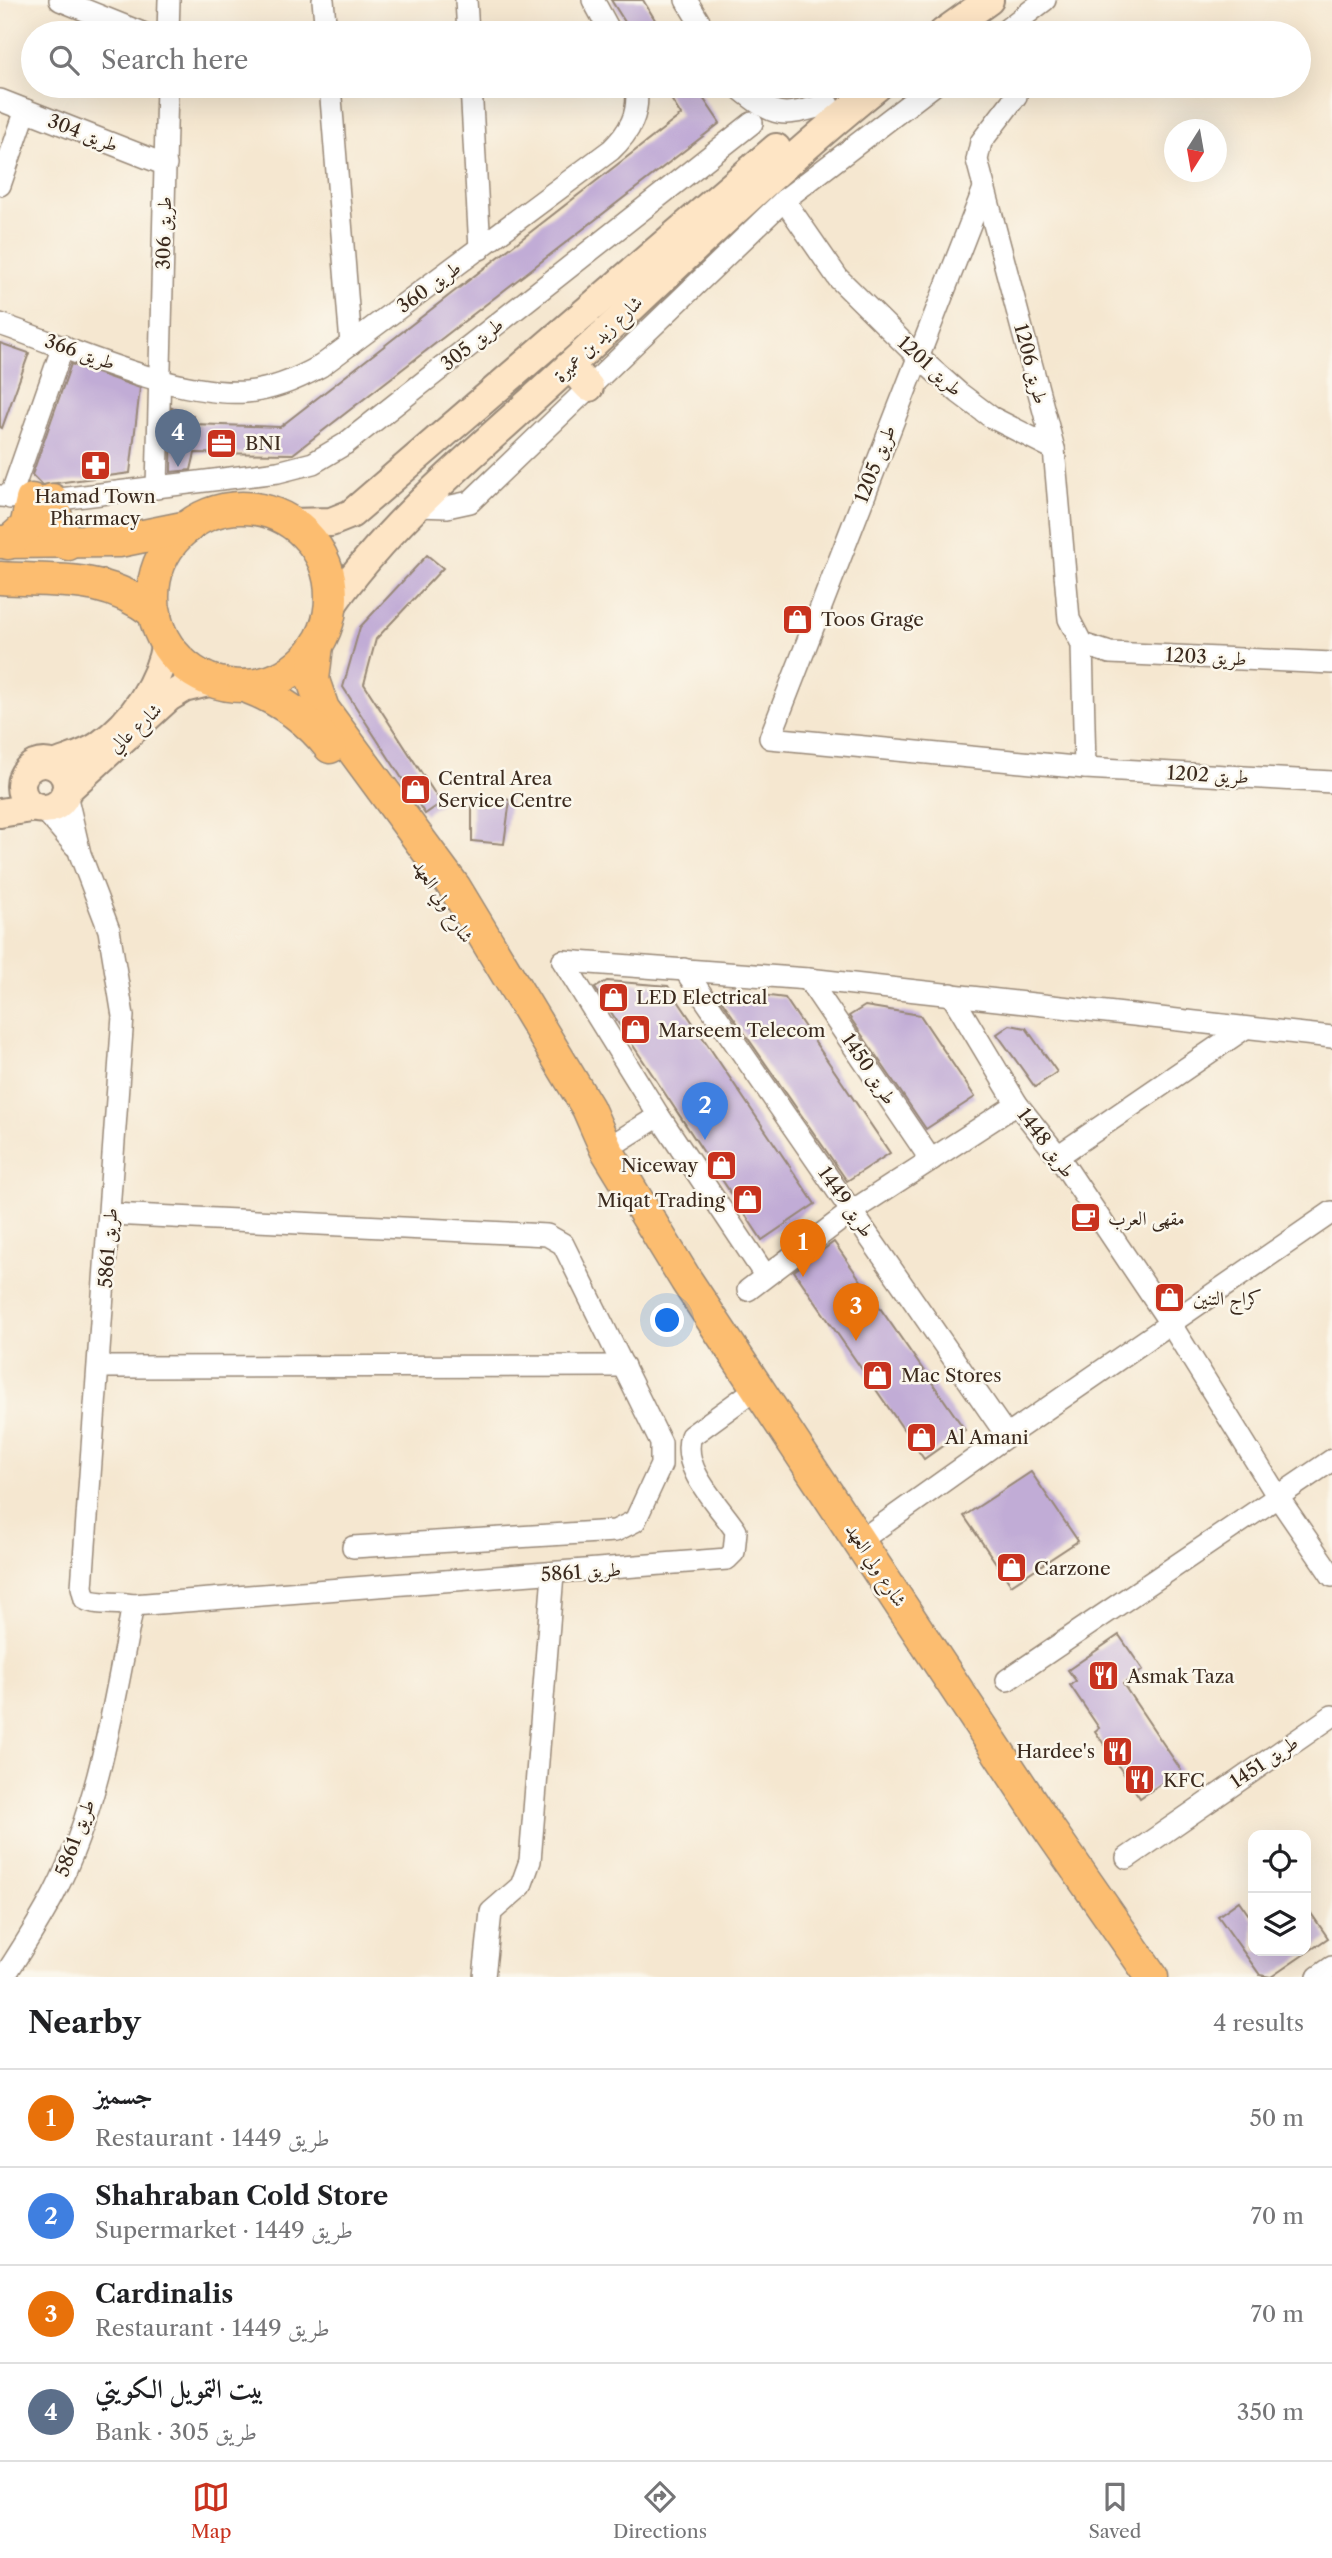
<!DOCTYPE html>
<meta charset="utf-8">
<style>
:root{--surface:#fff;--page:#f2f2f2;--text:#202124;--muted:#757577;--line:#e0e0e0;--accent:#c8321e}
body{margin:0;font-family:"Libre Caslon Text",Amiri,serif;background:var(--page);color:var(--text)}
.controls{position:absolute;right:21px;bottom:21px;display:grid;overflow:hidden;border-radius:14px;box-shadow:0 7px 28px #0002}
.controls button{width:63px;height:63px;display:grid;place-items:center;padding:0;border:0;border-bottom:2px solid var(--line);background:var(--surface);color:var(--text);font:35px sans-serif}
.compass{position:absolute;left:1164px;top:119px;width:63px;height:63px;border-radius:50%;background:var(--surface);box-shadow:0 7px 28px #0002;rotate:191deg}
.you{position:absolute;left:668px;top:1321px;width:24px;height:24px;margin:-18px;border:5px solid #fff;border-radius:50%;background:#1a73e8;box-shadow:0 0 0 10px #1a73e833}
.badge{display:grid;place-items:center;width:46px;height:46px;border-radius:50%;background:var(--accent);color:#fff;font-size:23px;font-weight:700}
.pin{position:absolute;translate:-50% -58px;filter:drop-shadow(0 2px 4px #0008)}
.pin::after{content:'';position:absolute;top:37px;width:24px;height:21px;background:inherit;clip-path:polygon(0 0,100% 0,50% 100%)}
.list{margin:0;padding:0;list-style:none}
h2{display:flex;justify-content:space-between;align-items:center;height:91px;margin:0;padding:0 28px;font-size:30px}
h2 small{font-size:23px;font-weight:400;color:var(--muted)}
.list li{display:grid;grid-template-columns:46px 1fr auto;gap:21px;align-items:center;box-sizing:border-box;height:98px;padding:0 28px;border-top:2px solid var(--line)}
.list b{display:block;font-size:26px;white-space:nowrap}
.list p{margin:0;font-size:23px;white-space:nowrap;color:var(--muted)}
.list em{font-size:23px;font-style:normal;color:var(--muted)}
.icon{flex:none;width:38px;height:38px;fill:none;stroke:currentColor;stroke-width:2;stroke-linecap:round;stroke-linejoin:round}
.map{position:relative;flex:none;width:1332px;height:1977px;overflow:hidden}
.search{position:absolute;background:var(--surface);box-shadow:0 7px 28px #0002;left:21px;right:21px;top:21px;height:77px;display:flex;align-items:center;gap:18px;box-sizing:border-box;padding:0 24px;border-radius:38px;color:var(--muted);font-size:26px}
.sheet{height:483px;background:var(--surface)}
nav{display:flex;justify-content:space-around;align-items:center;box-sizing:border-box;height:98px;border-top:2px solid var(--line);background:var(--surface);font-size:19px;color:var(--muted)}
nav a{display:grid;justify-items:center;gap:4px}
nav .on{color:var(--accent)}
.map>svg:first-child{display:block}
.building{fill:#c1acd6}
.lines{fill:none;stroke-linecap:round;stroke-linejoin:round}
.street-casing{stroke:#988877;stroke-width:24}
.secondary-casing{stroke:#988877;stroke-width:32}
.primary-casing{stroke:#988877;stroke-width:35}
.street{stroke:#fff;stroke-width:21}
.secondary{stroke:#fee5c5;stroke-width:28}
.primary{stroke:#fcbd6f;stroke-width:32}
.labels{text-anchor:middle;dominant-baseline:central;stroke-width:5;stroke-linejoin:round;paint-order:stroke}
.street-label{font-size:19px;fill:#3b2a1e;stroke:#fbf7ec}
.poi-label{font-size:19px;fill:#3b2a1e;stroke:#fbf7ec;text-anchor:start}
</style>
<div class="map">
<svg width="1332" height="1977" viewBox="0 0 1332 1977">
<rect width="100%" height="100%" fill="#fbf7ec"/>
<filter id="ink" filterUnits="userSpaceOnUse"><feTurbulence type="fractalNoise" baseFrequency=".0143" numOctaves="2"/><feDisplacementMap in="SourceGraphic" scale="14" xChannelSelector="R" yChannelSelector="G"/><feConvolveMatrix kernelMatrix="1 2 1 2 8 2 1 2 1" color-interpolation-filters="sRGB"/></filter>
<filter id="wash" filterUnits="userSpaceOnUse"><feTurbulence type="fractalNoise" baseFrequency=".00686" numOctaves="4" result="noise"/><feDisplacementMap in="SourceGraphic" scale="28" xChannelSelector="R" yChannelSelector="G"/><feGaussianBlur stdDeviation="1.57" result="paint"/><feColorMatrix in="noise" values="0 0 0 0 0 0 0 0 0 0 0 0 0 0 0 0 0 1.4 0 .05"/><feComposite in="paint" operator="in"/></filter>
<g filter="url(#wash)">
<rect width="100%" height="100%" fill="#f5e7d0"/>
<g id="blocks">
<g class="building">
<polygon points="611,0 643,0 663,33 632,33"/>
<polygon points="663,86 695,86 720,123 293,454 195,453 191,470 171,472 172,407 193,416 193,424 280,427 681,115"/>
<polygon points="0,343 29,353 2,428 0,427"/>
<polygon points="71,364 140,388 130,473 42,485 32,475"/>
<polygon points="427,555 443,568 376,639 364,684 441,803 425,814 343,687 360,627"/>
<polygon points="472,797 510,800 504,844 472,841"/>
<polygon points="607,981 668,986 815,1204 762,1240 595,988"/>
<polygon points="730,991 785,998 890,1153 847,1181 720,998"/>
<polygon points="865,1006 920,1015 975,1097 926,1129 849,1016"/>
<polygon points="1010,1025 1026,1028 1057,1072 1035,1087 997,1034"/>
<polygon points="834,1242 965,1430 924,1459 794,1271"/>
<polygon points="1031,1472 1078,1541 1011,1585 964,1516"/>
<polygon points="1119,1635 1143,1670 1123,1684 1181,1770 1140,1798 1095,1731 1099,1728 1070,1685 1076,1681 1068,1670"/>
<polygon points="1239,1901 1253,1921 1253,1951 1306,1951 1306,1906 1328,1938 1271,1977 1260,1975 1218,1916"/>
</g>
</g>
</g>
<g filter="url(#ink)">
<use href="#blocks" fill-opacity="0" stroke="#988877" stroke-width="2"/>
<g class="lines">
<defs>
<g id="street">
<polyline points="60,0 142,33"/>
<polyline points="323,0 326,33"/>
<polyline points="466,0 468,33"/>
<polyline points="593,0 611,33"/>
<polyline points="686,0 706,33"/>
<polyline points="168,33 169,0"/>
<polyline points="1002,33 1045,0"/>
<polyline points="330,86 351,344"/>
<polyline points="471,86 480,249"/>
<path d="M739,88c38,31 42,29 89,16"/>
<polyline points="1016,96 981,142 977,160 1054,449 1069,619 1082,644 1085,768"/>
<polyline points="0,100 166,165"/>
<polyline points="0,185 26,110"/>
<polyline points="983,191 770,738 1085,768 1332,782"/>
<polyline points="784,200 838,278 916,355 959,393 991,417 1054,449"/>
<path d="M0,324c69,24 175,73 246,68 27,-2 52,-13 75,-26l290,-216c19,-18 29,-37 25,-64"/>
<polyline points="157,488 167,86"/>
<polyline points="0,496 52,500 278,472 313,463 345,444 752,123"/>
<polyline points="10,498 63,346"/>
<polyline points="418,506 447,507 470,502 784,200 933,86"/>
<polyline points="1082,644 1110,653 1332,663"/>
<path d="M66,794l14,60 29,76 14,86 -41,571 3,12c13,7 31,2 48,6l594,-46 7,-7 2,-21c-17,-26 -56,-62 -45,-95l66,-48"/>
<polyline points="43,808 75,846"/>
<polyline points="563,961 808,979 1332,1037"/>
<polyline points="563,961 659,1116 765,1275"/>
<polyline points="684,969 1007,1436"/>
<polyline points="808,979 931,1160"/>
<polyline points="951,994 1017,1104 1058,1156 1170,1323 1278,1497 1332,1576"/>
<polyline points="606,1149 659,1116"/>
<polyline points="1058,1156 1245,1028"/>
<polyline points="111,1214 547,1235 563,1244 661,1443 661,1465 635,1521 615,1531 353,1547"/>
<polyline points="748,1290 852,1211 1017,1104"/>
<polyline points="99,1367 624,1366"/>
<polyline points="861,1540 1007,1436 1332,1212"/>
<polyline points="1007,1680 1332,1460"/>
<polyline points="1127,1858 1332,1716"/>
<path d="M4,1977c17,-27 35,-54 50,-83 46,-89 60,-192 79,-289"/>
<polyline points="484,1977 491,1912 521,1886 530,1861 553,1574"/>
<polyline points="1318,1977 1332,1967"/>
</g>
<g id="secondary">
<polyline points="943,33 989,0"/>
<polyline points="569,366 589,387"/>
<polyline points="291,523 331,522 351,514 776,148"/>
<path d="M331,606c64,-91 155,-162 236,-238 103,-95 202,-194 311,-282"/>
<circle cx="44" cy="786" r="23"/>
<path d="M54,765c15,-6 32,-10 45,-19 34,-24 61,-64 67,-104"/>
<polyline points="66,791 169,697 184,688 213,681"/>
<polyline points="0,813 37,807"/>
</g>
<g id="primary">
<polyline points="52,500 58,525 68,544"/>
<circle cx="242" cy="597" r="89"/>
<polyline points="0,542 119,541 188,527"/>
<polyline points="8,543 26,527 32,500"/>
<path d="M0,578c60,4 104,-4 155,35"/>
<polyline points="317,645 313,680 323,709 455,888 588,1108 606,1149 686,1280 1049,1829 1152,1977"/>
<path d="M245,686c35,13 62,32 85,61"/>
</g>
</defs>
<use href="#street" class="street-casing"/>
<use href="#secondary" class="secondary-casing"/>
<use href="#primary" class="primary-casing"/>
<use href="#street" class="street"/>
<use href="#secondary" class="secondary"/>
<use href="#primary" class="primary"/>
</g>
</g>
<defs>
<symbol id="office-square" viewBox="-11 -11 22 22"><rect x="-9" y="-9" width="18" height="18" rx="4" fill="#c8321e" stroke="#fbf7ec"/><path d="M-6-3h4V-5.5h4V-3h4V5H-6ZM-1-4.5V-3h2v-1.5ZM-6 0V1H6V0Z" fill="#fff"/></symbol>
<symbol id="pharmacy-square" viewBox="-11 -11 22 22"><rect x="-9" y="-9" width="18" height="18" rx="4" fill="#c8321e" stroke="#fbf7ec"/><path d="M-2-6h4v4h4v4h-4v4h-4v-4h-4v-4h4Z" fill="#fff"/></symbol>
<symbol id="shop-square" viewBox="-11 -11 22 22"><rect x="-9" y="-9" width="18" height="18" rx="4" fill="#c8321e" stroke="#fbf7ec"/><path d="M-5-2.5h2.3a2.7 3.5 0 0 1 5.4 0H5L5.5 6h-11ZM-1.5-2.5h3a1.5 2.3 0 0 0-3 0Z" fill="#fff"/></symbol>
<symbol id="cafe-square" viewBox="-11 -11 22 22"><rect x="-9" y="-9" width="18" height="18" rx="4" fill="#c8321e" stroke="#fbf7ec"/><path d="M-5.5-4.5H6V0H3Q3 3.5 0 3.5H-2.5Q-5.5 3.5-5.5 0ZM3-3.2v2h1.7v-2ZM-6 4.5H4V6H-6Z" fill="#fff"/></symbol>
<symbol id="restaurant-square" viewBox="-11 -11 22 22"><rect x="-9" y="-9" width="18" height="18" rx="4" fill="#c8321e" stroke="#fbf7ec"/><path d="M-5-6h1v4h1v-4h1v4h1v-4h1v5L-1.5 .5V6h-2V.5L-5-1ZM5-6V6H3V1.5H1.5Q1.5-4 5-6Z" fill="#fff"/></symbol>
</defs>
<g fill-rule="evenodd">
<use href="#office-square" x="204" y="426" width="35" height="35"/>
<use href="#pharmacy-square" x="78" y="448" width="35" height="35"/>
<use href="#shop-square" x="780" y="602" width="35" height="35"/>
<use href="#shop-square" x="398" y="772" width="35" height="35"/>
<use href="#shop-square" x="596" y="980" width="35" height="35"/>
<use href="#shop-square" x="618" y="1012" width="35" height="35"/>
<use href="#shop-square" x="704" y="1148" width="35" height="35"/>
<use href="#shop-square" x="730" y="1182" width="35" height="35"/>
<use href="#cafe-square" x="1068" y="1200" width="35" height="35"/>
<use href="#shop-square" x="1152" y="1280" width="35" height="35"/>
<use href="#shop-square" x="860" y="1358" width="35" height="35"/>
<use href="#shop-square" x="904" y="1420" width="35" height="35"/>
<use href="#shop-square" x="994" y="1550" width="35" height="35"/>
<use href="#restaurant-square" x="1086" y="1658" width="35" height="35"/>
<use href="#restaurant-square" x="1100" y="1734" width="35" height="35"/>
<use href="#restaurant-square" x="1122" y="1762" width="35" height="35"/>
</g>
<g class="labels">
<g class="street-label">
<text transform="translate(83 133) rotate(21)">طريق 304</text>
<text transform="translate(164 233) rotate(-89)">طريق 306</text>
<text transform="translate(429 287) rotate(-36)">طريق 360</text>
<text transform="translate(598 339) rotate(-44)">شارع زيد بن عميرة</text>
<text transform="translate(472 344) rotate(-38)">طريق 305</text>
<text transform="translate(80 352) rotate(19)">طريق 366</text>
<text transform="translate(1031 364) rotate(75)">طريق 1206</text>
<text transform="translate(930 366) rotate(42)">طريق 1201</text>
<text transform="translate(875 464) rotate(-69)">طريق 1205</text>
<text transform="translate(1206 657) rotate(3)">طريق 1203</text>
<text transform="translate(135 728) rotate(-42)">شارع عالي</text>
<text transform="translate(1208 775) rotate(3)">طريق 1202</text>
<text transform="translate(443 901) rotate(57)">شارع ولي العهد</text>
<text transform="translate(869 1069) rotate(56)">طريق 1450</text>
<text transform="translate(1046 1143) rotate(53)">طريق 1448</text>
<text transform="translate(846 1202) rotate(55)">طريق 1449</text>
<text transform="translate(108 1248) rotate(-86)">طريق 5861</text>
<text transform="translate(876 1565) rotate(57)">شارع ولي العهد</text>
<text transform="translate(581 1572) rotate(-4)">طريق 5861</text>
<text transform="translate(1264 1762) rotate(-34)">طريق 1451</text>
<text transform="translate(75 1838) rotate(-70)">طريق 5861</text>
</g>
<g class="poi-label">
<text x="245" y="443">BNI</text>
<text x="95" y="496" text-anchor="middle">Hamad Town<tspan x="95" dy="22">Pharmacy</tspan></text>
<text x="821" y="619">Toos Grage</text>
<text x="438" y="778">Central Area<tspan x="438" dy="22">Service Centre</tspan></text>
<text x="636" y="997">LED Electrical</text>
<text x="658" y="1030">Marseem Telecom</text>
<text x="698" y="1165" text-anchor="end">Niceway</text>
<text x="725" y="1200" text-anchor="end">Miqat Trading</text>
<text x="1108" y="1218">مقهى العرب</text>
<text x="1193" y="1298">كراج التنين</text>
<text x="901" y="1375">Mac Stores</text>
<text x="945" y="1437">Al Amani</text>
<text x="1034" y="1568">Carzone</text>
<text x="1127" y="1676">Asmak Taza</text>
<text x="1095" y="1751" text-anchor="end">Hardee's</text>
<text x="1163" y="1780">KFC</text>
</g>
</g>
</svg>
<div class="controls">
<button><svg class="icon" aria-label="locate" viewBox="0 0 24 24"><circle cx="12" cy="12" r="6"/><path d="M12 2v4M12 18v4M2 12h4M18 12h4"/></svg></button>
<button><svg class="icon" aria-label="layers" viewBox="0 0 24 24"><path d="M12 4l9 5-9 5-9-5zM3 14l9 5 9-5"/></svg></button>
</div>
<svg class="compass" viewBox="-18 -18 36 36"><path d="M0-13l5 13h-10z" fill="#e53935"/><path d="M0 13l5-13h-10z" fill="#757577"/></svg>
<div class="you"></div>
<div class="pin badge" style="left:803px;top:1277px;background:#e8710a">1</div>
<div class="pin badge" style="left:705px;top:1140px;background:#3f7fe0">2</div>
<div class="pin badge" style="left:856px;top:1341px;background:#e8710a">3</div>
<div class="pin badge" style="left:178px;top:467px;background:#5c6f8a">4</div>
<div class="search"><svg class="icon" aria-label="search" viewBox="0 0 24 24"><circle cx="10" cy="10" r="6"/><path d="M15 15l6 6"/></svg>Search here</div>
</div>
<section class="sheet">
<h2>Nearby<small>4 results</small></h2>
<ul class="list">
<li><span class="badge" style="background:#e8710a">1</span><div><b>جسميز</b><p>Restaurant · طريق 1449</p></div><em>50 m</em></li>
<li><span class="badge" style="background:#3f7fe0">2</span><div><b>Shahraban Cold Store</b><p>Supermarket · طريق 1449</p></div><em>70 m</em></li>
<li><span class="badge" style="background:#e8710a">3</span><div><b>Cardinalis</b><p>Restaurant · طريق 1449</p></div><em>70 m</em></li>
<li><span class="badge" style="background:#5c6f8a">4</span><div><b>بيت التمويل الكويتي</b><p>Bank · طريق 305</p></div><em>350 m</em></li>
</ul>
</section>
<nav>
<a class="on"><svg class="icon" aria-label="map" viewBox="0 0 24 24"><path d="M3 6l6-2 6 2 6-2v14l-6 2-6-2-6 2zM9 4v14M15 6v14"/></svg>Map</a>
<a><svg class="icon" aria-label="directions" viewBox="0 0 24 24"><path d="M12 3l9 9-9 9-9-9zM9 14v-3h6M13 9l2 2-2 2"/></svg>Directions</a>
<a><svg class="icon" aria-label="saved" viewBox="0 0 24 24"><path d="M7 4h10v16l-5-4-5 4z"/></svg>Saved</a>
</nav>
